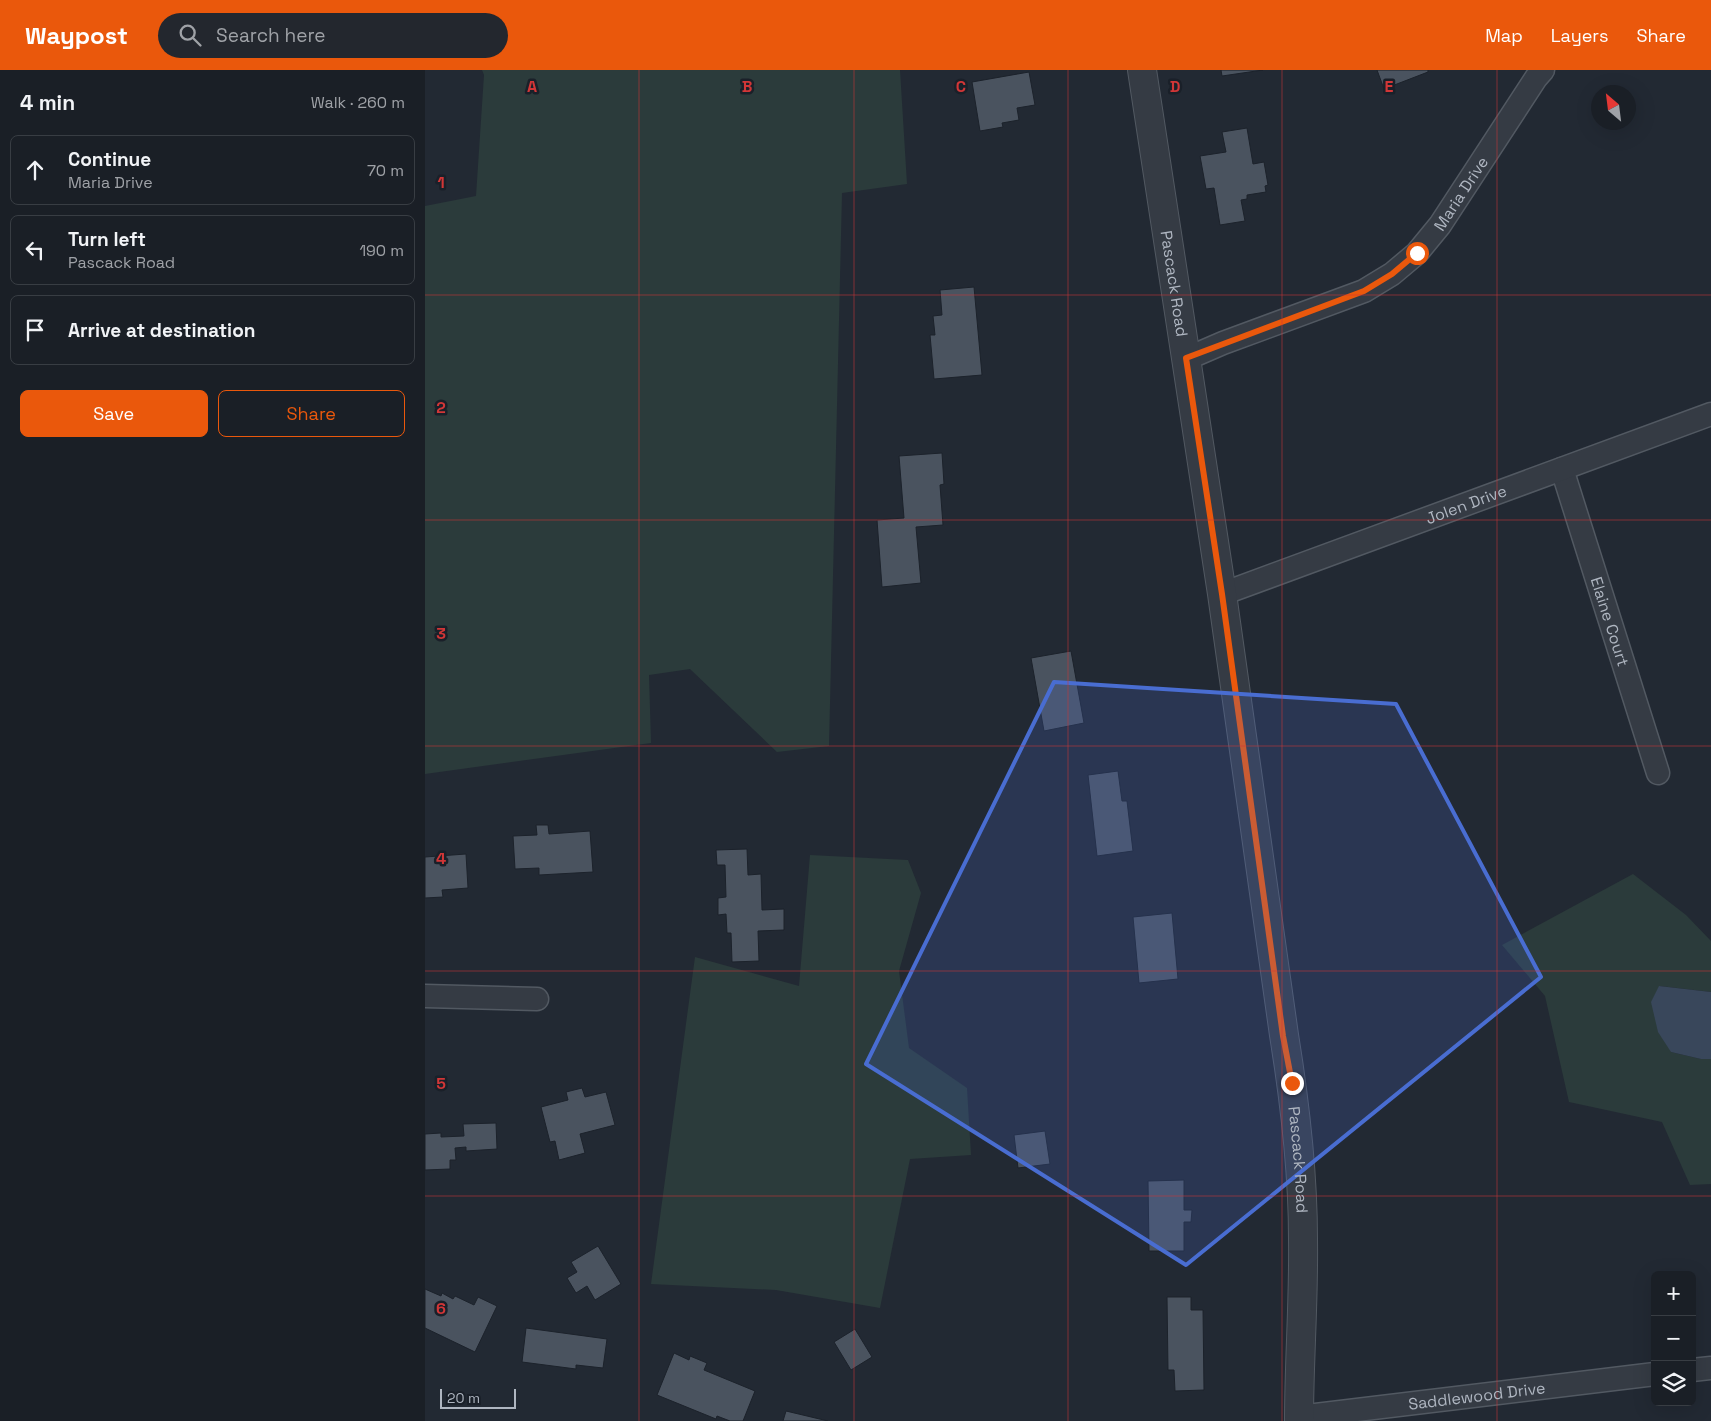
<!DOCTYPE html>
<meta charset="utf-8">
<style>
:root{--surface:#1a1f26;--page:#23272e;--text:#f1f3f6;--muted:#9fa2a7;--line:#383d43;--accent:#ea580c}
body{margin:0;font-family:"Space Grotesk",sans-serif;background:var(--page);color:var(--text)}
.controls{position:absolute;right:15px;bottom:15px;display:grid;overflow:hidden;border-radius:8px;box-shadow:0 5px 20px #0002}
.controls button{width:45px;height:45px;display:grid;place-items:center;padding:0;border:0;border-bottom:1px solid var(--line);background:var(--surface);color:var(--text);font:25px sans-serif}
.compass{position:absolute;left:1166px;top:15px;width:45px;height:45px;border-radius:50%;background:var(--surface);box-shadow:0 5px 20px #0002;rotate:332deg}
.scale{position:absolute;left:15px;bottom:12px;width:76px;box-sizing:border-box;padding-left:5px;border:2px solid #afb6c1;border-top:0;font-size:14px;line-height:18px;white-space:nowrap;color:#afb6c1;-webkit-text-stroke:4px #1a2029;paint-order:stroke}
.stop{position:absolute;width:15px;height:15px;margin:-11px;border:4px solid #ea580c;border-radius:50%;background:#fff}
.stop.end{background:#ea580c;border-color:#fff;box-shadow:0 1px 5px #0008}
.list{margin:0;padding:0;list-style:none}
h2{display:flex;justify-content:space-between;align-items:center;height:65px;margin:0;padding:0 20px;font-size:21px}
h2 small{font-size:16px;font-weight:400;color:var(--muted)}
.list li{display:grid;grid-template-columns:32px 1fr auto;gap:15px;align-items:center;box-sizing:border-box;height:70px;margin:0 10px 10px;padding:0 10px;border:1px solid var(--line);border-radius:8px}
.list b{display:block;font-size:19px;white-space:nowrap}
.list p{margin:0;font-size:16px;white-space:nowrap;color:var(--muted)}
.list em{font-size:16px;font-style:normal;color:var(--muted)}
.actions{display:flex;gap:10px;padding:15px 20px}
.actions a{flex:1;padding:11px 0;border:1px solid var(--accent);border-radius:8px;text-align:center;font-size:18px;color:var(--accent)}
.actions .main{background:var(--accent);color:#fff}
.icon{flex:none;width:28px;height:28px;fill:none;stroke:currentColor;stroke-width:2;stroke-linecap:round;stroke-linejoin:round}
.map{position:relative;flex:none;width:1286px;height:1351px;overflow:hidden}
header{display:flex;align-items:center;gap:30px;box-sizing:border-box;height:70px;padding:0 25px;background:var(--accent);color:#fff}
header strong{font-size:24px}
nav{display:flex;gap:28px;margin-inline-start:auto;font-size:18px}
.search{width:350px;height:45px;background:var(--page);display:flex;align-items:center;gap:12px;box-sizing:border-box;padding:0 18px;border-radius:28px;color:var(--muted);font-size:19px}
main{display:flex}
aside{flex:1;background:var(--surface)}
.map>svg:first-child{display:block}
.green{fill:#2b3b3b}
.water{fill:#39475b}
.building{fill:#4a535f;stroke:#1c222b}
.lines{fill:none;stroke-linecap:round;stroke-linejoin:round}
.minor-casing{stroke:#525962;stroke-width:25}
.tertiary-casing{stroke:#525962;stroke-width:30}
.minor{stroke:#353b44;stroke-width:22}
.tertiary{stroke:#353b44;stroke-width:28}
.route{stroke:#ea580c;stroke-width:6}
.marked{fill:#496dd1;fill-opacity:0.2;stroke:#496dd1;stroke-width:4;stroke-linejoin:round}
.grid{fill:none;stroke:#d23637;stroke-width:1;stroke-opacity:0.55}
.labels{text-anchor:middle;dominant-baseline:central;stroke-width:5;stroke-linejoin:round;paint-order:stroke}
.street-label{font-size:16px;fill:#afb6c1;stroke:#1a2029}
.grid-label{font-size:16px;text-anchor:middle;font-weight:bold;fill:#d23637;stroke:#1a2029;stroke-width:5;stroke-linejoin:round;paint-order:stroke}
</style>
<header>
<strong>Waypost</strong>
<div class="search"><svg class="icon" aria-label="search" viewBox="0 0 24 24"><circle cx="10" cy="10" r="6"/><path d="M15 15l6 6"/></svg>Search here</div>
<nav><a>Map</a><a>Layers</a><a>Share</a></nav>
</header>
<main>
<aside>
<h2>4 min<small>Walk · 260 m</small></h2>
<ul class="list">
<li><svg class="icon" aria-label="ahead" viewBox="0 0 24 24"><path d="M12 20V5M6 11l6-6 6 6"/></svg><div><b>Continue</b><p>Maria Drive</p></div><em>70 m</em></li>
<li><svg class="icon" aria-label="left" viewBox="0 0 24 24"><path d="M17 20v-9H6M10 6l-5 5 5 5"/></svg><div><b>Turn left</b><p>Pascack Road</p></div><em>190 m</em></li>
<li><svg class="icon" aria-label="arrive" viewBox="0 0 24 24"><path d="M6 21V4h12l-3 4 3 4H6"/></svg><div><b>Arrive at destination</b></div></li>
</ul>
<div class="actions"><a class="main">Save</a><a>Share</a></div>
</aside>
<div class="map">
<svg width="1286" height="1351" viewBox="0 0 1286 1351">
<rect width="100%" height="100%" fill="#222933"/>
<g class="green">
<polygon points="57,0 475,0 482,114 417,123 404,676 352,682 265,599 224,605 226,673 0,704 0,136 51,126 59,5"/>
<polygon points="385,785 483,790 496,823 474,901 484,978 542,1018 546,1085 485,1089 455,1238 351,1220 226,1214 270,887 374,916"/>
<polygon points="1208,804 1261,845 1286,871 1286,922 1235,916 1246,982 1276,989 1286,989 1286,1114 1265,1115 1237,1052 1144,1032 1120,926 1077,875"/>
</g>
<polygon class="water" points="1234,916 1286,922 1286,989 1276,989 1246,982 1233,962 1226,932"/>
<g class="building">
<polygon points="796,0 838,0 797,6"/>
<polygon points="952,0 1003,0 1003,2 959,19"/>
<polygon points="604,2 610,35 592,38 594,50 577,53 578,57 555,61 547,12"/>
<polygon points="822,58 828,94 839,92 843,115 840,116 841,122 822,125 822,129 816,130 820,151 795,155 789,118 781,119 775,86 801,82 797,62"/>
<polygon points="549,217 557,305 509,309 505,265 510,265 508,246 517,245 515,220"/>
<polygon points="517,383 519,414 515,415 518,455 491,457 496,513 457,517 452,450 479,448 474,386"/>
<polygon points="646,581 659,653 619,661 606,588"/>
<polygon points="693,701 697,731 702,731 708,781 672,786 663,705"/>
<polygon points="111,755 123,755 124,764 165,761 168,802 114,805 114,798 90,799 88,766 112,765"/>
<polygon points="322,779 323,805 336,804 337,840 359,839 359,860 333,861 334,891 307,892 306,863 302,863 301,844 293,845 293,828 301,827 300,795 292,795 291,780"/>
<polygon points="41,784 43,818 17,820 18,827 0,828 0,787"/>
<polygon points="747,843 753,909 714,913 708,847"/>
<polygon points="157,1018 160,1027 181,1022 190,1055 155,1064 160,1083 134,1090 130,1071 125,1072 116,1037 143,1030 141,1022"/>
<polygon points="71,1053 72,1079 41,1081 41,1077 30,1078 31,1090 25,1090 25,1099 0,1100 0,1064 16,1063 16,1067 39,1066 38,1054"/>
<polygon points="620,1061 625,1094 593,1098 589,1065"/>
<polygon points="759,1110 759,1140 767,1140 766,1152 759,1152 759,1181 724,1181 723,1111"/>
<polygon points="173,1176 196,1214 170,1230 162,1216 151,1223 142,1208 152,1202 146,1192"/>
<polygon points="0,1219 16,1226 17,1223 28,1229 30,1226 49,1235 53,1227 72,1236 50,1282 0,1258"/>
<polygon points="742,1227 766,1227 766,1240 778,1240 779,1320 750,1321 749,1300 743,1300"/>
<polygon points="101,1258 182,1269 178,1298 151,1295 151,1299 97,1292"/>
<polygon points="430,1259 447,1287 426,1300 409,1272"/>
<polygon points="249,1283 264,1290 265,1286 282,1293 279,1300 330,1321 318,1351 305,1351 292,1346 291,1349 232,1325"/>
<polygon points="361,1341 403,1351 358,1351"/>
</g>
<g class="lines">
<defs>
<g id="minor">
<path id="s1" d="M761,289l37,-16 141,-52 28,-17 25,-21 23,-28 96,-147 7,-8"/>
<path id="s2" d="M1137,399l96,304"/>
<path id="s3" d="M797,524l489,-180"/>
<polyline points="0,926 112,929"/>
<polyline points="1267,1300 1286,1298"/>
<path id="s4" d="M874,1347l356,-43"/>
</g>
<g id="tertiary">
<path id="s5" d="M717,0l80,524 62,441c11,68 19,136 19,204 1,61 -4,121 -4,182"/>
</g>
</defs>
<use href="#minor" class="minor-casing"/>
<use href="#tertiary" class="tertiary-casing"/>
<use href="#minor" class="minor"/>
<use href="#tertiary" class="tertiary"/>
</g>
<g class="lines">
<polyline class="route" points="867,1013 858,966 797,524 761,288 939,221 967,204 992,183"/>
</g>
<path class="marked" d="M629,612l342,22 145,273 -355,288 -320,-201z"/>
<path class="grid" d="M214,0v1351M429,0v1351M643,0v1351M857,0v1351M1072,0v1351M0,225h1286M0,450h1286M0,676h1286M0,901h1286M0,1126h1286"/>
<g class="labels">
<g class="street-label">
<text stroke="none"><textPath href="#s1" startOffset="330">Maria Drive</textPath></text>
<text stroke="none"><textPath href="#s5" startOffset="216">Pascack Road</textPath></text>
<text stroke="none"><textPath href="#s3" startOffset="260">Jolen Drive</textPath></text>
<text stroke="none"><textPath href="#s2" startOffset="160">Elaine Court</textPath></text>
<text stroke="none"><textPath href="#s5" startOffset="1101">Pascack Road</textPath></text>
<text stroke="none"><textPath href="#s4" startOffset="179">Saddlewood Drive</textPath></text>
</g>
</g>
<g class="grid-label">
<text x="107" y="22">A</text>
<text x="322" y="22">B</text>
<text x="536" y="22">C</text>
<text x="750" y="22">D</text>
<text x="964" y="22">E</text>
<text x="16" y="118">1</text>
<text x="16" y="343">2</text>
<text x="16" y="569">3</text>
<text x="16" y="794">4</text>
<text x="16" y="1019">5</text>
<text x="16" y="1244">6</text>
</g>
</svg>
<div class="controls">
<button>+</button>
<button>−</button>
<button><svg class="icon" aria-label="layers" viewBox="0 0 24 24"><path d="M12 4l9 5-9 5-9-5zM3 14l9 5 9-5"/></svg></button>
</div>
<svg class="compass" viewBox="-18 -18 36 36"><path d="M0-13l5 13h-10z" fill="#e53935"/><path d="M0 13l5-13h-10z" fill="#9fa2a7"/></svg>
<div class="scale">20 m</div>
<div class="stop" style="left:992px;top:183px"></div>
<div class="stop end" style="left:867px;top:1013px"></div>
</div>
</main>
